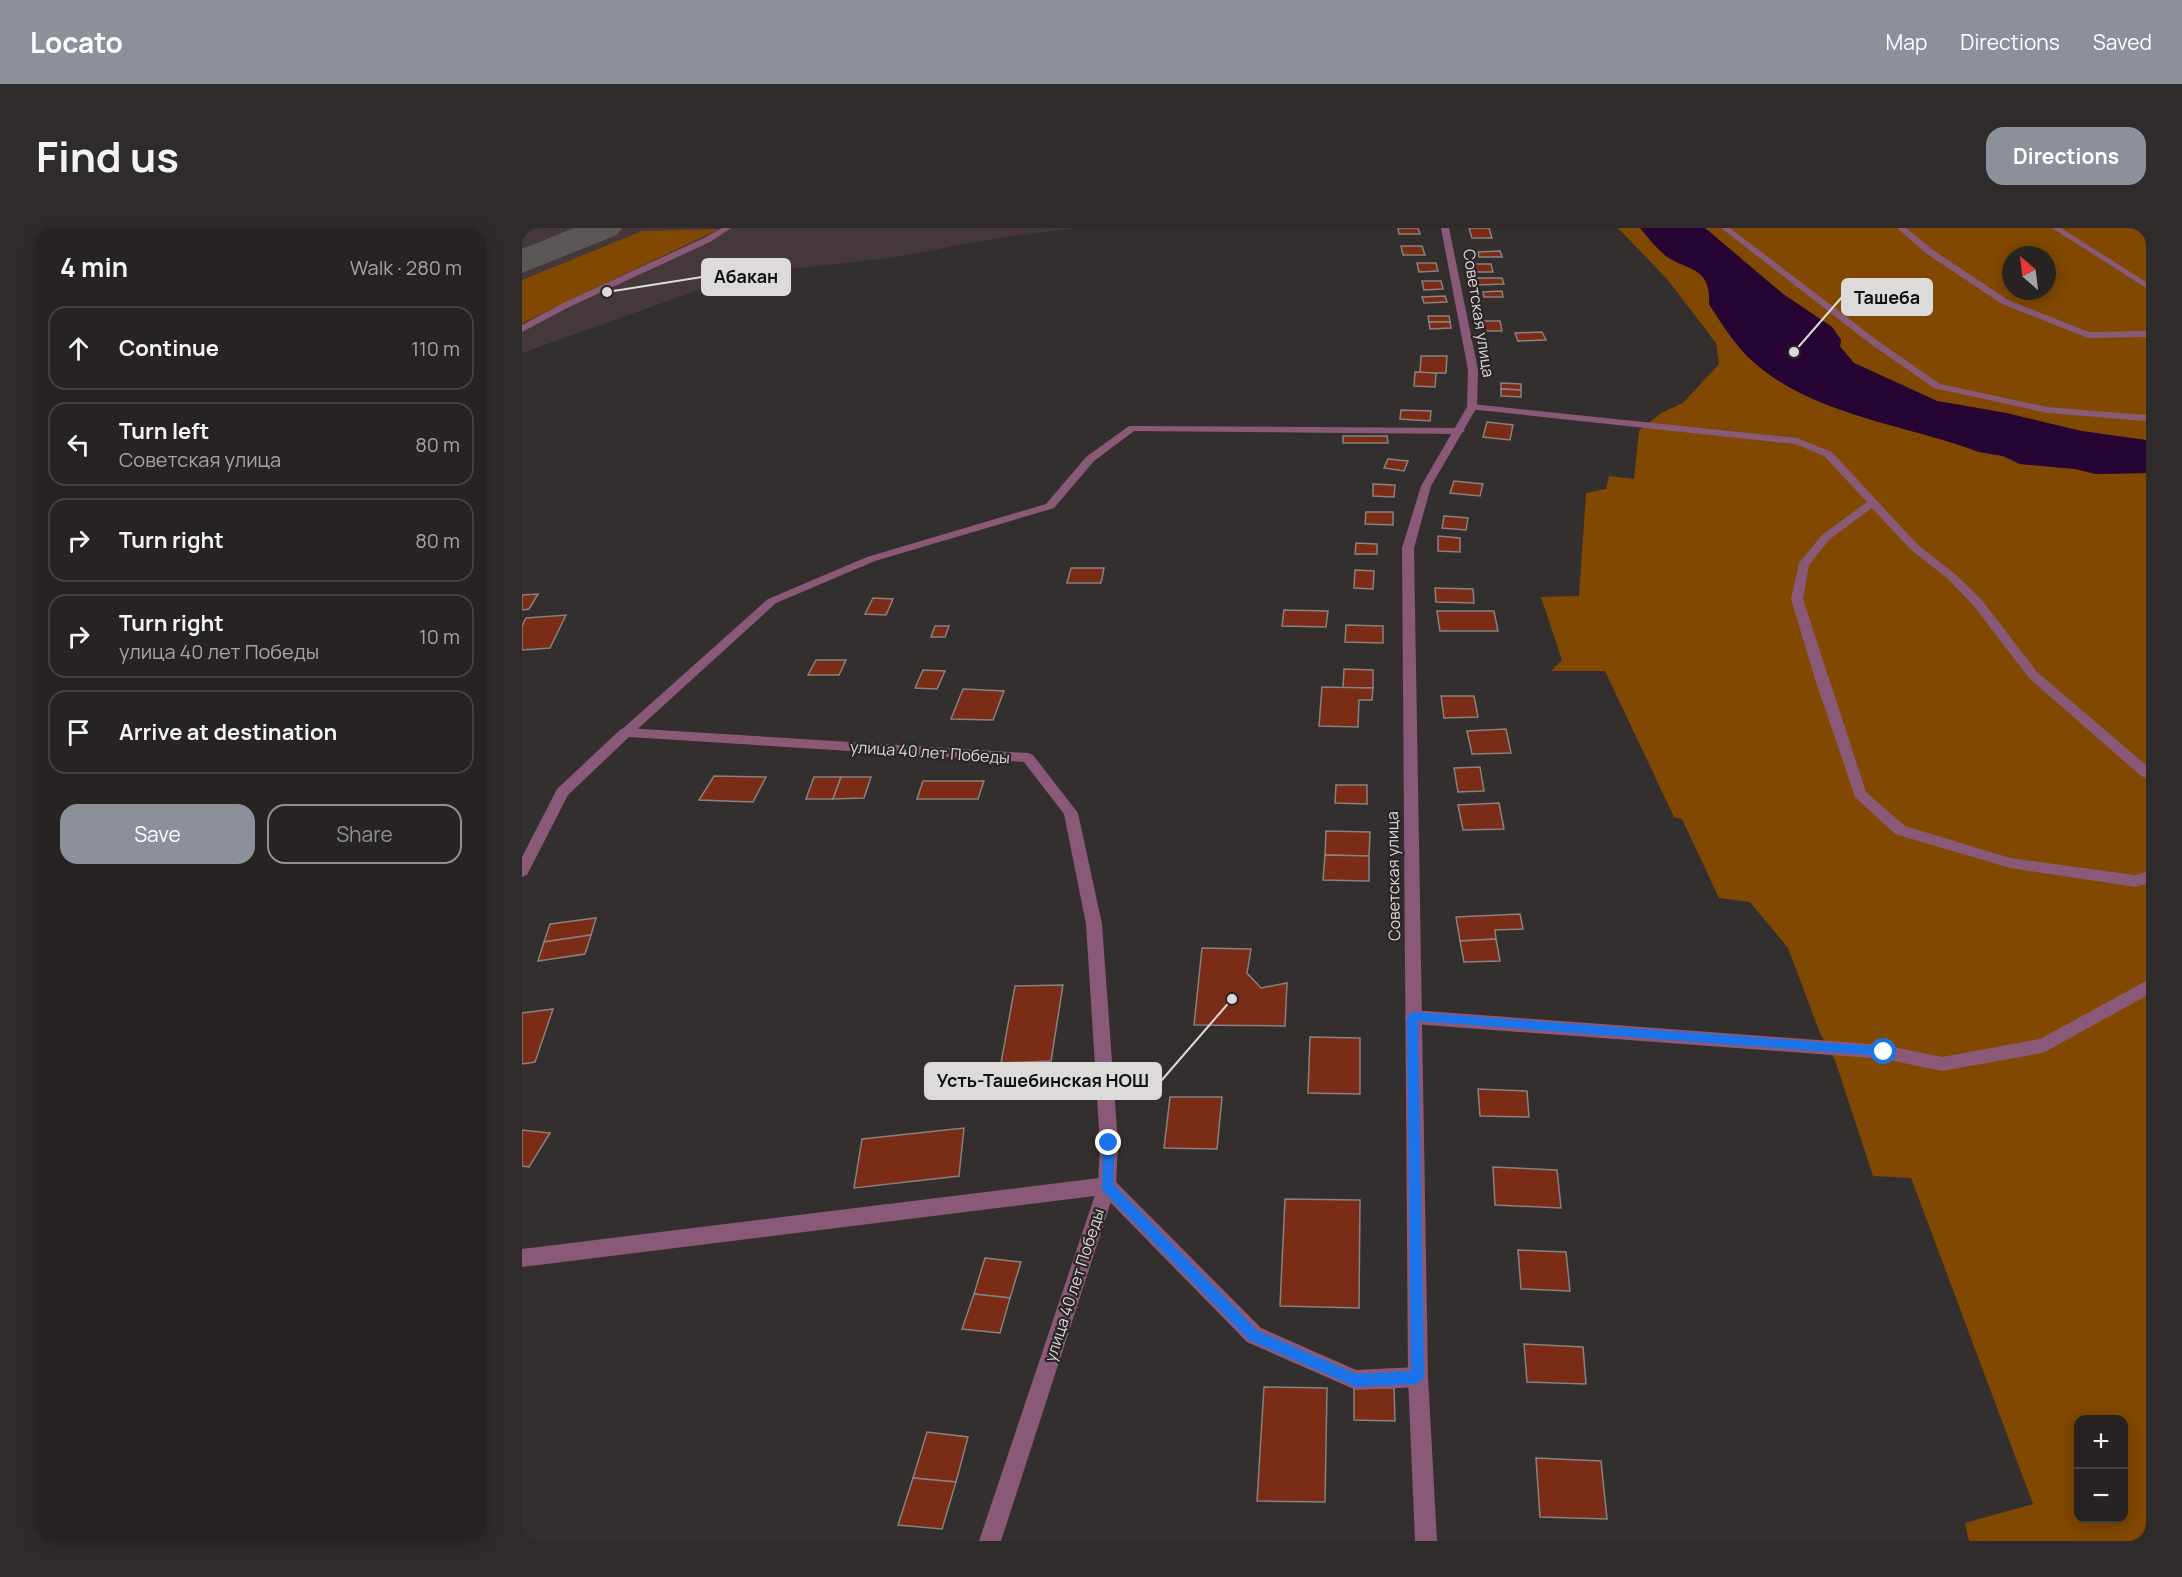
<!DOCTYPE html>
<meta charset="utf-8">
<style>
:root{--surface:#272323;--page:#2f2b2b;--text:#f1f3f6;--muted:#a4a4a6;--line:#434041;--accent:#8c9099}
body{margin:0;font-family:Manrope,sans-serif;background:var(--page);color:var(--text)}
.controls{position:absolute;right:18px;bottom:18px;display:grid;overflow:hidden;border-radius:12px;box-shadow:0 3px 15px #0003}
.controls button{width:54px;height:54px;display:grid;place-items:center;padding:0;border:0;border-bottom:2px solid var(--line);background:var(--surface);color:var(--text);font:30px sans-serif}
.compass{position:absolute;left:1480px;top:18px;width:54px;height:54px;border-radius:50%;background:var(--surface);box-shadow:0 3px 15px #0003;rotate:332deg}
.stop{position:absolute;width:18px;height:18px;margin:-14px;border:4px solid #1a73e8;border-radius:50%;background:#fff}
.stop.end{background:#1a73e8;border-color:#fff;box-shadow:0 2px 6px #0008}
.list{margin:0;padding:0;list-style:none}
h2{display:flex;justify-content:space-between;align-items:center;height:78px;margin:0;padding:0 24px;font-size:26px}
h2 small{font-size:20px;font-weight:400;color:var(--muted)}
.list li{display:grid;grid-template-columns:39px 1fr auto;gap:18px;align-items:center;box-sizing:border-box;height:84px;margin:0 12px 12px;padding:0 12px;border:2px solid var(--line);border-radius:18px}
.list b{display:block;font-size:22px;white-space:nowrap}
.list p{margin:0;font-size:20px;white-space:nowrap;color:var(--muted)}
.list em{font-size:20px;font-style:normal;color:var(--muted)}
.actions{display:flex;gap:12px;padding:18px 24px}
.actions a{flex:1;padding:14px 0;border:2px solid var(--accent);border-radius:18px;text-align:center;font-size:21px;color:var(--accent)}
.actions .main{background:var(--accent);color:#fff}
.icon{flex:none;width:33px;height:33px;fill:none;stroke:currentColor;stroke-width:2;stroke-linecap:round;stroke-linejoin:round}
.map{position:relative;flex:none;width:1624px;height:1313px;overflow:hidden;border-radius:18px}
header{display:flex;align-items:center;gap:36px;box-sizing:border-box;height:84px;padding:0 30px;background:var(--accent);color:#fff}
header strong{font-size:28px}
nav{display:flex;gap:33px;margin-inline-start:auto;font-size:21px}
.intro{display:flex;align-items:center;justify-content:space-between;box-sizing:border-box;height:144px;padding:0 36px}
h1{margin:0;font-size:42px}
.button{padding:15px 27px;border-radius:18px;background:var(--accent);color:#fff;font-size:21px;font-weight:700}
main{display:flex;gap:36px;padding:0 36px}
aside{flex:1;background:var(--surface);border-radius:18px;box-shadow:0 3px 15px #0003}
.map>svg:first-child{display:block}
.built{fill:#44383a}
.green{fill:#804800;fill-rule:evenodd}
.water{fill:#260434}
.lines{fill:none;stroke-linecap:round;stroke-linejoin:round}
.taxiway{fill:#5c5757;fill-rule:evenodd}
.building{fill:#7a2c17;stroke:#87817f;stroke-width:1.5}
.service{fill:#8a5978;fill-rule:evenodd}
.minor{fill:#8a5978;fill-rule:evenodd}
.tertiary{fill:#8a5978;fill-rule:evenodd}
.route{fill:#1a73e8}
.labels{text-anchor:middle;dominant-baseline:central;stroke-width:4.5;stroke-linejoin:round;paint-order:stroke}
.street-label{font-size:16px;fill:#dddada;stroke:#2a2526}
.leader{fill:none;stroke:#dddada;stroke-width:2}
.callout-dot{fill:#dddada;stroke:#2a2526;stroke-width:2}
.callout{fill:#dddada;stroke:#dddada;stroke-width:2}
.callout-label{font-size:18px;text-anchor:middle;font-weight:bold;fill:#111}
</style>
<header>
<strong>Locato</strong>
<nav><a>Map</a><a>Directions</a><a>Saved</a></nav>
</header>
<div class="intro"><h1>Find us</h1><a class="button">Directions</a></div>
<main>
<aside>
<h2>4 min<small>Walk · 280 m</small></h2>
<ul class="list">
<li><svg class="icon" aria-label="ahead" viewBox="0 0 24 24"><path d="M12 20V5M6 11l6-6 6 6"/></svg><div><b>Continue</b></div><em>110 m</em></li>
<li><svg class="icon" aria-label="left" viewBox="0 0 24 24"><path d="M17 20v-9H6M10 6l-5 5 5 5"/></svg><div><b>Turn left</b><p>Советская улица</p></div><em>80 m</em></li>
<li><svg class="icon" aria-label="right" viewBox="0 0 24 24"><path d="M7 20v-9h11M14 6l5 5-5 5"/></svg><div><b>Turn right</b></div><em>80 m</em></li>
<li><svg class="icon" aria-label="right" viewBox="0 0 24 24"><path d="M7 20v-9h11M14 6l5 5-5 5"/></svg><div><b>Turn right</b><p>улица 40 лет Победы</p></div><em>10 m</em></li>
<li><svg class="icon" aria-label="arrive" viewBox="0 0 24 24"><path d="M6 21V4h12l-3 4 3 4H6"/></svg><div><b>Arrive at destination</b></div></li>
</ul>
<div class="actions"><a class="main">Save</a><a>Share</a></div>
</aside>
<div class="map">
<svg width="1624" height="1313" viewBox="0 0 1624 1313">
<rect width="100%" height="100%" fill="#342f2f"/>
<polygon class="built" points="0,0 552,0 477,10 367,30 221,46 0,125"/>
<g class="green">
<path d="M1096,0h22c8,9 16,20 26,28 21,15 45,10 43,48 11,17 23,37 38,52 61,59 155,67 232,96l24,4 17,8 55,5 21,5 50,-1v1068h-177l-4,-18 68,-19 -122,-326 -38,-2 -38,-116 -15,-27 -32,-85 -38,-46 -31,-4 -37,-79 -8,-2 -69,-146h-54l11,-11 -21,-63 38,-1 7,-103 20,-4 3,-13 25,3 5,-48 22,-18 22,-10 36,-39 -3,-21 -49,-64zM1556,1192h46v98h-46z"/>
<path d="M1183,0h441v212l-65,-9 -75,-18 -69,-12 -83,-38 -14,-17 1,-6 -9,-13 -49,-33zM1489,27h36v36h-36z"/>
<polygon points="197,1 0,95 0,52 120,3"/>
</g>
<path class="water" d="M1118,0h65l78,66 49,33 9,13 -1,7 14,16 83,38 69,12 75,18 65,9v33l-50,1 -21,-5 -55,-5 -17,-8 -24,-4c-77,-29 -172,-37 -232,-96 -15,-16 -27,-35 -38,-52 3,-38 -22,-33 -43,-48 -10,-8 -18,-19 -26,-28z"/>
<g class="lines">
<polygon class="taxiway" points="52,0 100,0 95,7 0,45 0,21"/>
</g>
<g class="building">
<polygon points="876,0 896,0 898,6 877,6"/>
<polygon points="947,0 967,0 970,10 950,10"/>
<polygon points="879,18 900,18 903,27 881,27"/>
<polygon points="978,23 980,29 957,29 956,24"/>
<polygon points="895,35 914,35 916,43 897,44"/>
<polygon points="952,36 969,36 971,44 954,44"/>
<polygon points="954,50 980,50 982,56 955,57"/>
<polygon points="900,53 919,53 921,61 902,62"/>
<polygon points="980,63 981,69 962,69 961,64"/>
<polygon points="923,68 925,74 902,75 900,69"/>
<polygon points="906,88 927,88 928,94 907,94"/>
<polygon points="961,93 978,93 980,103 962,103"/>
<polygon points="907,94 928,94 929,100 908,101"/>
<polygon points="1020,104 1024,112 996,113 993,105"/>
<polygon points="899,128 925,128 924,145 898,145"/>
<polygon points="893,144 914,145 913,159 892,158"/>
<polygon points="979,155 999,156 999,162 979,161"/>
<polygon points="979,161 999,162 999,169 979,168"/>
<polygon points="879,182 909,183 908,193 878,191"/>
<polygon points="965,194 991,197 988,212 961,209"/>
<polygon points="821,208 865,208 866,215 821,215"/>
<polygon points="866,231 886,233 882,243 862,240"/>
<polygon points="932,253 961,256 958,268 928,265"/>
<polygon points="851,256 873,257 872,269 851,268"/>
<polygon points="844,284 871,284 871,297 843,296"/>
<polygon points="922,288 946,290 944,302 920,300"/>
<polygon points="916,308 938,310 938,324 916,323"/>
<polygon points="834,315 855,316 855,326 833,326"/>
<polygon points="549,340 582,340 579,355 545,355"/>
<polygon points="833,342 852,343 851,361 832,360"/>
<polygon points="913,360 951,361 952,375 914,374"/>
<polygon points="16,366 7,381 0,382 0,367"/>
<polygon points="351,370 371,371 364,387 343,386"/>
<polygon points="762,382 806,383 804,399 760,398"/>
<polygon points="915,383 972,383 976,403 918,403"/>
<polygon points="44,387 28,420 0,422 0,398 4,390"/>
<polygon points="824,397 861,398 861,415 823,414"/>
<polygon points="413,398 427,398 423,409 409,409"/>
<polygon points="294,432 324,432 317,447 286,447"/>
<polygon points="822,441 851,442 851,460 821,460"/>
<polygon points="401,442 423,443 415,461 393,460"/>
<polygon points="800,459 851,460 850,472 837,472 836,499 797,498"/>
<polygon points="441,461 482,463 471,492 429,491"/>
<polygon points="919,468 952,468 956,489 922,490"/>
<polygon points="984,501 989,525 950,526 945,503"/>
<polygon points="958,539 962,563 936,564 932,540"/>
<polygon points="192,548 244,549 231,574 177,572"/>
<polygon points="292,549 319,549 311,571 284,571"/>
<polygon points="319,549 349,549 342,570 311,571"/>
<polygon points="401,553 462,553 456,571 395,571"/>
<polygon points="814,557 845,557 845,576 813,575"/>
<polygon points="977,575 982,601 941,602 936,577"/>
<polygon points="804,603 848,604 847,628 803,627"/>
<polygon points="803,627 847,628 847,653 801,652"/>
<polygon points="998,686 1001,701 973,702 974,711 938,713 934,689"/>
<polygon points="74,690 69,707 22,714 28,696"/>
<polygon points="69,707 63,726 16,733 22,714"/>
<polygon points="974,711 978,733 942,734 938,713"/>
<polygon points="680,720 729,721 725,745 739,760 765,755 763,798 672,797"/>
<polygon points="541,757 529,833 479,835 493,758"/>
<polygon points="31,781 13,834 0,836 0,785"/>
<polygon points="788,809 838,810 838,866 786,865"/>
<polygon points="956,861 1005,863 1007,889 958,888"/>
<polygon points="648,869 700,869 695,921 642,920"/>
<polygon points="442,900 437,948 332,960 340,911"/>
<polygon points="0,902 28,905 7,939 0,938"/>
<polygon points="971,939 1035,942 1039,980 973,977"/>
<polygon points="763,971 838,972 837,1080 758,1078"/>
<polygon points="996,1022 1044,1024 1048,1063 999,1061"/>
<polygon points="463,1030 499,1034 488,1070 452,1066"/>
<polygon points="452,1066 488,1070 478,1105 440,1101"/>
<polygon points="1002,1116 1061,1119 1064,1156 1005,1154"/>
<polygon points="742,1159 805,1160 803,1274 735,1273"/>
<polygon points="832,1159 872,1160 873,1193 832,1192"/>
<polygon points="405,1204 446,1209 434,1254 391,1250"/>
<polygon points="1014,1230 1079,1233 1085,1291 1018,1289"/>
<polygon points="391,1250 434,1254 420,1301 376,1297"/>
</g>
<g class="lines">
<g class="service">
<polygon points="200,0 209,0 188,14 47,79 0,104 0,97 41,75 182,10"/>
<polygon points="1199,0 1208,0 1356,113 1418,156 1525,179 1624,187 1624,193 1525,185 1412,160 1350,117"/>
<polygon points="950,176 1275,210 1310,224 1396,317 1433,346 1459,371 1515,444 1624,537 1624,550 1619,548 1507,450 1451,377 1425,350 1388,321 1350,280 1308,311 1287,337 1281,371 1344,564 1383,598 1488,630 1613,647 1624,644 1624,656 1613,659 1488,640 1373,606 1333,569 1294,454 1269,371 1277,335 1300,307 1345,274 1302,228 1273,216 947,181 947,177"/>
<polygon points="607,198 938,200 943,203 938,206 612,203 572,233 532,280 353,333 254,375 109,507 99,507 97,504 246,371 345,329 524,276 564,229"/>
<polygon points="1624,753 1624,768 1521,825 1420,843 1362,831 891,796 885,794 883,789 885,784 891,782 1362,817 1420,829 1518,811"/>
<polygon points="585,949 592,952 739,1100 834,1142 896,1139 903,1142 906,1149 903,1156 896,1159 834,1162 725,1114 581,967 0,1039 0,1021"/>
</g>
<g class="minor">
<polygon points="1375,0 1384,0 1411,22 1486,72 1567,104 1624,103 1624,109 1566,110 1480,76 1405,26"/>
<polygon points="1530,0 1539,0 1624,54 1624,60"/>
<polygon points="104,500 506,525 511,527 556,585 580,696 596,916 594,958 479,1313 457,1313 576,958 578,916 564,696 542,586 502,534 107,509 46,567 5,647 0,649 0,629 35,561 99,501"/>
</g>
<polygon class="tertiary" points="919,0 927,0 956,142 955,179 909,258 892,320 906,1149 915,1313 893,1313 886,1149 880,320 899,258 945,179 946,142"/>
</g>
<polygon class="route" points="891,784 1362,819 1368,824 1362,828 896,793 902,1149 896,1156 834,1159 727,1112 580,962 581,915 587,910 593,915 591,956 736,1103 834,1146 889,1143 885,789"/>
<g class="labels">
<g class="street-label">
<text transform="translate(957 85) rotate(81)">Советская улица</text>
<text transform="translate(408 524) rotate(4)">улица 40 лет Победы</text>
<text transform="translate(871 648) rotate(-91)">Советская улица</text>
<text transform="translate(552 1057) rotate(-72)">улица 40 лет Победы</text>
</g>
</g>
<path class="leader" d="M85 64L180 49M1272 124L1320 69M710 771L639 853"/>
<g class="callout-dot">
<circle cx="85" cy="64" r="6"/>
<circle cx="1272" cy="124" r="6"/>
<circle cx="710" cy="771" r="6"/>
</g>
<g class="callout">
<rect x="180" y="31" width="88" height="36" rx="6"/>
<rect x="1320" y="51" width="90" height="36" rx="6"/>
<rect x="403" y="835" width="236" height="36" rx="6"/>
</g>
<g class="callout-label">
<text x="224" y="55">Абакан</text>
<text x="1365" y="76">Ташеба</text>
<text x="521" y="859">Усть-Ташебинская НОШ</text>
</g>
</svg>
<div class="controls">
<button>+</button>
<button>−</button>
</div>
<svg class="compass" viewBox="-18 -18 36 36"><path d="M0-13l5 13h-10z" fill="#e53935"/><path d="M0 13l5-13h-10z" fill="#a4a4a6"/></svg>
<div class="stop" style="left:1362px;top:824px"></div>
<div class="stop end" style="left:587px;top:915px"></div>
</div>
</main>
